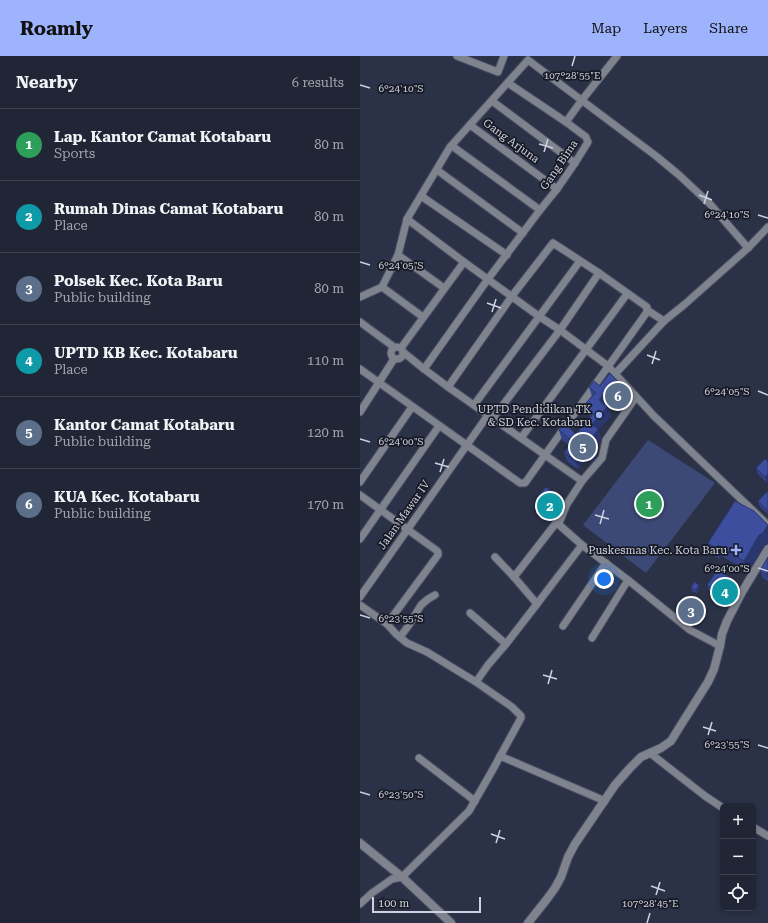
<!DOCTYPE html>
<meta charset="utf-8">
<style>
:root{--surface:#202635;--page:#282e3d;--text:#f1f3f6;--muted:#a2a5ad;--line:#3d4350;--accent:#9db4fd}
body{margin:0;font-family:"Roboto Serif",serif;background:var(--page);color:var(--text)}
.controls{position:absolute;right:12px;bottom:12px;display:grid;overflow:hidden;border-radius:6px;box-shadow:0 2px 6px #0003}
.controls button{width:36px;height:36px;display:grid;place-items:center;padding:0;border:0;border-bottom:1px solid var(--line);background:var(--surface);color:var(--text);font:20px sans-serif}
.scale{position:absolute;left:12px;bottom:10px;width:109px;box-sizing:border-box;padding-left:4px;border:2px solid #ced2e0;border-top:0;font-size:11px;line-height:14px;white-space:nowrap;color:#ced2e0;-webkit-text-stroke:3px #171a24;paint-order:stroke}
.you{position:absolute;left:244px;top:523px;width:14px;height:14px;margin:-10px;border:3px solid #fff;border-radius:50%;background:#1a73e8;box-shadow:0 0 0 6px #1a73e833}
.badge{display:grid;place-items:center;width:26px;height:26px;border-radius:50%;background:var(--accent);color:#fff;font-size:13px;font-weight:700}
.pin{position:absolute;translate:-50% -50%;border:2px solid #fff;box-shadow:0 1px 4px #0006}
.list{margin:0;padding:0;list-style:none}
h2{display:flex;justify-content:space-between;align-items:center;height:52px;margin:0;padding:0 16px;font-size:17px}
h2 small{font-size:13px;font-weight:400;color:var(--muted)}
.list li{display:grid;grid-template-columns:26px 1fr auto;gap:12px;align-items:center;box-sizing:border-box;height:72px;padding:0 16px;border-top:1px solid var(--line)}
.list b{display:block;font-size:15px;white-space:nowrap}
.list p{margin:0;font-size:13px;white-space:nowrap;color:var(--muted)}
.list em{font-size:13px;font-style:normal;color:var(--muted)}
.icon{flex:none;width:22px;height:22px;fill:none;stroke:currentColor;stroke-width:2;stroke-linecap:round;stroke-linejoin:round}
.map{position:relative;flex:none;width:408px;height:867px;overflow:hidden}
header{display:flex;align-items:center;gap:24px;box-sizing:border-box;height:56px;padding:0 20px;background:var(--accent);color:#111}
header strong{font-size:19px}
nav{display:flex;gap:22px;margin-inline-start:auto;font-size:14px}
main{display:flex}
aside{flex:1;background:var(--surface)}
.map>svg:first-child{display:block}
.green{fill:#3c4976}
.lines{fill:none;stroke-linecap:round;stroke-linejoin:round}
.minor-casing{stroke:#484f63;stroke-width:9}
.tertiary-casing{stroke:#484f63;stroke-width:10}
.minor{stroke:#7f838e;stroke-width:7}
.tertiary{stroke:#7f838e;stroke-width:8}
.wall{fill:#344387}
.shaded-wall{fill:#2a376e}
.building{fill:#3c4e9d;stroke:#2a376e}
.ticks{fill:none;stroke:#ced2e0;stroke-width:1.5}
.poi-dot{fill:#9db4fd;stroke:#171a24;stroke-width:1.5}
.labels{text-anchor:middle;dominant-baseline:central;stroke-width:3.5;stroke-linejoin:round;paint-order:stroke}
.street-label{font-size:11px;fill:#ced2e0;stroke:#171a24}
.poi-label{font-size:11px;fill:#ced2e0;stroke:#171a24;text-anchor:end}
.ticks-label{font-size:10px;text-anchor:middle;fill:#ced2e0;stroke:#171a24;stroke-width:3.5;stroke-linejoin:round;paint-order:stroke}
</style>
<header>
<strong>Roamly</strong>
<nav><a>Map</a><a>Layers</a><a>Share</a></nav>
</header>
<main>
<aside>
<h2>Nearby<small>6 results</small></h2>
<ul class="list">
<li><span class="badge" style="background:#2e9e5b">1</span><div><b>Lap. Kantor Camat Kotabaru</b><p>Sports</p></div><em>80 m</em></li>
<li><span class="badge" style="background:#0f9aa8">2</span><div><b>Rumah Dinas Camat Kotabaru</b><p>Place</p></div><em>80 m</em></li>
<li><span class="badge" style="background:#5c6f8a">3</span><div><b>Polsek Kec. Kota Baru</b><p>Public building</p></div><em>80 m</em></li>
<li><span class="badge" style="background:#0f9aa8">4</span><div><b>UPTD KB Kec. Kotabaru</b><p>Place</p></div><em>110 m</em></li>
<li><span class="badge" style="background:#5c6f8a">5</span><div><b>Kantor Camat Kotabaru</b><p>Public building</p></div><em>120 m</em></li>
<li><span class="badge" style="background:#5c6f8a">6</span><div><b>KUA Kec. Kotabaru</b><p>Public building</p></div><em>170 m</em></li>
</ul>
</aside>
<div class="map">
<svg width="408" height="867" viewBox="0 0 408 867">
<rect width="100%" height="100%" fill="#2b3247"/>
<polygon class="green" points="288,384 355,427 286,517 223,469"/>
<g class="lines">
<defs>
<g id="minor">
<polyline points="97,0 138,16 144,0"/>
<polyline points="132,45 215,107"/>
<polyline points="206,66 222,44 257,0"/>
<polyline points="110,69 197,133"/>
<polyline points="92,90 180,154"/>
<polyline points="77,114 163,177"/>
<polyline points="61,140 147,199"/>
<polyline points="47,163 104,206 180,261 200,274 248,310 294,360 408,469"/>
<polyline points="38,199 84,232"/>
<polyline points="22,231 63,261"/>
<polyline points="0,241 22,231 38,199 47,163 90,91 168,4 296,100 319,119 350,148 388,192"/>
<polyline points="287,254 304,265 325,248 388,192 408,171"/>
<polyline points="0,266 34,291"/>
<circle cx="37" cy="297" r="6"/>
<polyline points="41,292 104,206"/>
<polyline points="43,296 64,313 88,331 222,425"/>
<polyline points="0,313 160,427 165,427 287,256 287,251 239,217 193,187 152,240 88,331"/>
<polyline points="64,313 128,223 180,154 197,133 215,107 228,86 227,84 226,81 206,66 148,27"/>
<polyline points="255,318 304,265"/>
<polyline points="114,349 220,205"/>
<polyline points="0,356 34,303"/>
<polyline points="133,362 200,274 239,217"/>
<polyline points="161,382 267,238"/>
<polyline points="0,426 52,351"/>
<polyline points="0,439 76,494 78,496 78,499 27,568"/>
<polyline points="199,467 207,448 222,425 242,402 246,384 276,341"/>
<polyline points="0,483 79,370"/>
<polyline points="135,501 154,521"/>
<polyline points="0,541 128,359"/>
<polyline points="177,548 222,489"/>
<polyline points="0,549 27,568 36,578 47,587 67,596 116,626 152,651 161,660 161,662 132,715 109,755 42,821 32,823 12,837 0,848"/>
<polyline points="110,557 146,588"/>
<polyline points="203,570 246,507"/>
<polyline points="40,581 49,569 61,549 68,543 75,539"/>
<polyline points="232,582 268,524"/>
<polyline points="116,626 128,609 146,588 177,548 154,521 196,467 197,467 222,489 268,524 330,574 360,590"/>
<polyline points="290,697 345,740 363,752"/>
<polyline points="140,700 245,745"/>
<polyline points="59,702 115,745"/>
<polyline points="393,771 408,780"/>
</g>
<g id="tertiary">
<polyline points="0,787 42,821 91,867"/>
<polyline points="168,867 187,843 195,832 201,821 208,801 215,788 255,729 270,712 281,701 301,692 311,685 319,672 348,626 354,613 360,590 362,578 367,565 382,536 408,493"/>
</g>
</defs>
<use href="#minor" class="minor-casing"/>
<use href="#tertiary" class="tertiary-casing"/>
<use href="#minor" class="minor"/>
<use href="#tertiary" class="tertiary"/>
</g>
<g class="wall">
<polygon points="250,317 269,343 263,351 252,342 246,350 251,360 238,374 241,382 235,392 237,400 232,406 227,403 218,413 208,406 204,397 209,389 202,384 199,374 216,378 231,361 228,358 225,348 232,340 229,331 240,330"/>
<polygon points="408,406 407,427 398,418 396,412"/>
<polygon points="408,435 408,458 400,451 398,445"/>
<polygon points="198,440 201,448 192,462 179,451 176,443"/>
<polygon points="348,487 407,488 403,490 388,516 362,500 360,503 352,498"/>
<polygon points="408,501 408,525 403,522 400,515"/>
<polygon points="347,529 377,533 369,549 350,537"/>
<polygon points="331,532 340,532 337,537 332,535"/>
</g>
<g class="shaded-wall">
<polygon points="248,332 252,342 243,354 239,344"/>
<polygon points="265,333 269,343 263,351 259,341"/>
<polygon points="247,351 251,360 238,374 241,382 235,392 237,400 232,406 228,397 232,368"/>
<polygon points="224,393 227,403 218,413 215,404"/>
<polygon points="408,418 408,425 407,427 405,421"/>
<polygon points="198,440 201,448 192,462 188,454"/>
<polygon points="408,469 408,486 407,488 403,490 388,516 384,505 399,479"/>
<polygon points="358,489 362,500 360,503 356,492"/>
<polygon points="408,516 408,523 406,518"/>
<polygon points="374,525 377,533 369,549 366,541"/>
<polygon points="339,529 340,532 337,537 336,534"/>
</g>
<g class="building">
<polygon points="250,317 265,333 259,341 248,332 239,344 247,351 232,368 238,373 230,385 234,390 228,397 224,393 215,404 204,397 212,385 199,374 204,367 216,378 233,358 225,348 236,337 229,331 234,325 240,330"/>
<polygon points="405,403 408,406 408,418 405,421 396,412"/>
<polygon points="186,431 198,440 188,454 176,443"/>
<polygon points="408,435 408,455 398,445"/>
<polygon points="375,445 394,455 408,469 403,477 399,479 384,505 358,489 356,492 348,487"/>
<polygon points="408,501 408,516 406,518 400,515"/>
<polygon points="358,513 374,525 366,541 347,529"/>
<polygon points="334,526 339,529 336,534 331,532"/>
</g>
<path class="ticks" d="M212,10l3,-10M0,29l10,3M179,88l14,4M184,96l4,-13M339,139l13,5M344,148l4,-13M398,159l10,3M0,206l10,3M127,247l14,5M132,256l4,-13M287,299l13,5M292,308l4,-13M398,335l10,4M0,383l10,3M75,407l14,4M80,416l4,-13M235,459l14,4M240,468l4,-14M398,512l10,3M0,559l10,3M183,619l14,4M188,628l4,-14M343,671l13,4M348,679l4,-13M398,689l10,3M0,736l10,3M131,778l14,5M136,787l4,-13M291,830l14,5M296,839l4,-13M287,867l3,-10"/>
<g class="poi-dot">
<circle cx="239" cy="359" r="4"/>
<path d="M374 488h4v4h4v4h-4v4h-4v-4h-4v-4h4z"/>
</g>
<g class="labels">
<g class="street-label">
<text transform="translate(151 85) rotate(36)">Gang Arjuna</text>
<text transform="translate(199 109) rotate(-56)">Gang Bima</text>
<text transform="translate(44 459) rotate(-55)">Jalan Mawar IV</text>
</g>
<g class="poi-label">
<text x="231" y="353">UPTD Pendidikan TK<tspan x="231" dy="13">&amp; SD Kec. Kotabaru</tspan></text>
<text x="367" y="494">Puskesmas Kec. Kota Baru</text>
</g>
</g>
<g class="ticks-label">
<text x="212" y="23">107°28'55"E</text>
<text x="41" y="36">6°24'10"S</text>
<text x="367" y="162">6°24'10"S</text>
<text x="41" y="213">6°24'05"S</text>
<text x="367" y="339">6°24'05"S</text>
<text x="41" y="389">6°24'00"S</text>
<text x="367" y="516">6°24'00"S</text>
<text x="41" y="566">6°23'55"S</text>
<text x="367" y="692">6°23'55"S</text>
<text x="41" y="742">6°23'50"S</text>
<text x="290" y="851">107°28'45"E</text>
</g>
</svg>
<div class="controls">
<button>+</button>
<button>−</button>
<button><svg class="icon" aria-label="locate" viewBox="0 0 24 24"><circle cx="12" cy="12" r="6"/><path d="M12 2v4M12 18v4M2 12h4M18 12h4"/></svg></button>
</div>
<div class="scale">100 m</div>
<div class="you"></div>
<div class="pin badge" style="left:289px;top:448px;background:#2e9e5b">1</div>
<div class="pin badge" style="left:190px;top:450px;background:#0f9aa8">2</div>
<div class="pin badge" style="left:331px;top:555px;background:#5c6f8a">3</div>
<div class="pin badge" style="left:365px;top:536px;background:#0f9aa8">4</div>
<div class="pin badge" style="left:223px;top:391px;background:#5c6f8a">5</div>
<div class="pin badge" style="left:258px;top:340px;background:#5c6f8a">6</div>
</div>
</main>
